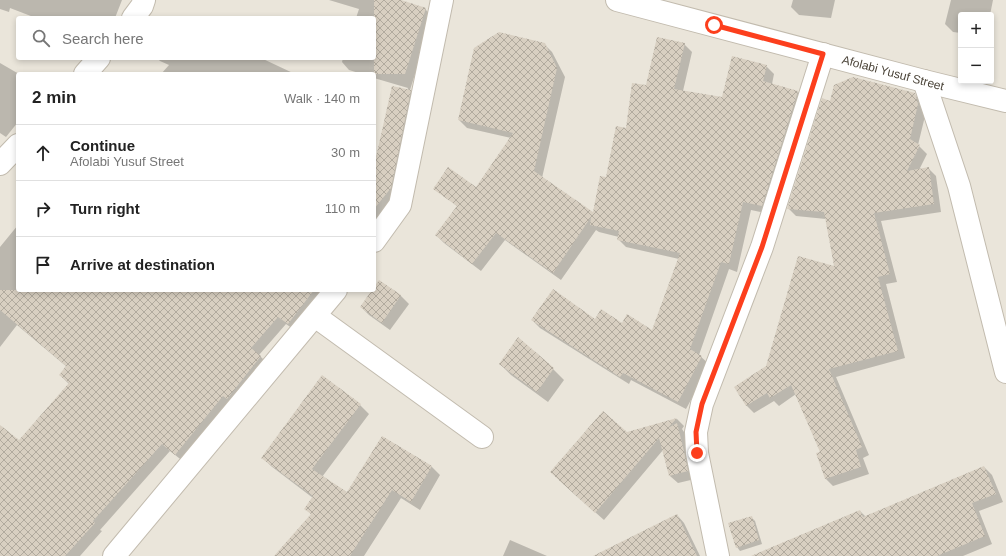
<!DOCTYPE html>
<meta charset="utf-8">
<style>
:root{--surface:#fff;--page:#f6f6f6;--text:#222;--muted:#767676;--line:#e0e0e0}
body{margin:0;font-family:Helvetica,sans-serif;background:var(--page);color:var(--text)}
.controls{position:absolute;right:12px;top:12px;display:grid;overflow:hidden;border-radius:4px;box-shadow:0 2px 6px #0003}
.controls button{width:36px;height:36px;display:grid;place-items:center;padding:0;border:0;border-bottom:1px solid var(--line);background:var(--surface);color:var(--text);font:20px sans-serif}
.stop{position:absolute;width:12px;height:12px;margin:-9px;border:3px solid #fc3f1d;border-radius:50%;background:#fff}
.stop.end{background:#fc3f1d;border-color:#fff;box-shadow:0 1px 4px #0008}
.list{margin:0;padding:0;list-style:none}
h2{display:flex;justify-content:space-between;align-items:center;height:52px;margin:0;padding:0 16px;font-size:17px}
h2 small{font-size:13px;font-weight:400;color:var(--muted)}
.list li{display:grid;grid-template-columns:26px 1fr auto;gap:12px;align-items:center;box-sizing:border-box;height:56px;padding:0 16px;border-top:1px solid var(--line)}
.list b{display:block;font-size:15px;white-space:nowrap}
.list p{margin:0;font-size:13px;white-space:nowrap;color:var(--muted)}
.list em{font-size:13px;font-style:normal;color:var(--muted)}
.icon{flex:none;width:22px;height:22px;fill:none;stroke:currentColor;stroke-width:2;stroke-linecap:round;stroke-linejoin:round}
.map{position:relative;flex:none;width:1006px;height:556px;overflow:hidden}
.search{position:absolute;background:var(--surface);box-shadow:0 2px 6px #0003;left:16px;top:16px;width:360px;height:44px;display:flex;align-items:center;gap:10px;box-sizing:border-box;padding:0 14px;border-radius:4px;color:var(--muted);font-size:15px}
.panel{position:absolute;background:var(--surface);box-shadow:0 2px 6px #0003;left:16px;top:72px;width:360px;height:220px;border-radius:4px}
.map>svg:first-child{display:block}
.residential{fill:#eae5da;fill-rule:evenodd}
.shadow{fill:#0003}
.building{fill:url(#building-cross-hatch)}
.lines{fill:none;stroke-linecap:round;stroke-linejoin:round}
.minor-casing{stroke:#c2bbae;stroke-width:24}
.minor{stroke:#fff;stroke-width:22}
.route{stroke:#fc3f1d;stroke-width:5}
.labels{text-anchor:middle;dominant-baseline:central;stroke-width:3.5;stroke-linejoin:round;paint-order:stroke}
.street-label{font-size:12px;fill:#4b4439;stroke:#fff}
</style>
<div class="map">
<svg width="1006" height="556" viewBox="0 0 1006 556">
<defs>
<pattern id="building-cross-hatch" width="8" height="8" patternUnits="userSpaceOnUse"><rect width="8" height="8" fill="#d8cfc1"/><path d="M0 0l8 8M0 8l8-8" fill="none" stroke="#b1aa9e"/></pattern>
</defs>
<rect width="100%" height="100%" fill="#f6f3ec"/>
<path class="residential" d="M0,0h1006v556h-1006zM961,15h30v66h-30zM18,18h356v40h-356zM18,74h356v216h-356z"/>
<g class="shadow">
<polygon points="0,0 122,0 115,18 36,18 10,8 9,12 0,9"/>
<polygon points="329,0 398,0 425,9 433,17 410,90 418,98 398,196 374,233 374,153 377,156 408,88 374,78 374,74 362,74 349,70 342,62 343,58 374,58 374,18 356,18 359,9"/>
<polygon points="793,0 835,0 831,18 799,15 791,7"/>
<polygon points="951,0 993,0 990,15 961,15 961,33 953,32 945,24"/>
<polygon points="544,44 552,52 565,77 542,178 593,214 627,129 646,86 684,44 692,52 683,91 723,98 766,66 774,74 772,84 798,92 806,100 770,214 751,210 737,272 729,269 699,355 710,365 686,409 631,380 629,384 540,328 532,320 595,321 622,324 653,332 679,259 626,247 618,239 619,237 599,232 596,230 561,280 505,240 481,271 444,243 436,235 458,207 442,194 476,188 511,138 467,128 459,120"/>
<polygon points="157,58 261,58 295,74 161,74 169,65 160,61"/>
<polygon points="0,63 19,74 18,122 6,137 0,133"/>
<polygon points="914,94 922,102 926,112 918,145 927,154 919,170 928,168 936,176 941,212 881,221 897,282 886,284 905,358 836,377 869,455 863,458 869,474 833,486 826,479 821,452 796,394 779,406 774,401 754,413 746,405 767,367 835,268 826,219 796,216 788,208 830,102"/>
<polygon points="18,225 18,290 334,290 296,331 286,324 259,355 268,364 184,462 170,451 100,530 102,531 80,556 0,556 0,426 19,441 69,384 60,375 67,367 17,325 0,347 0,247"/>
<polygon points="380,281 401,296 409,304 390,330 369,315 361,307"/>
<polygon points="500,364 553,369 564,380 548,402 511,375"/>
<polygon points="360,405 369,414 322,477 348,493 431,466 440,475 420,510 401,498 364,556 288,556 312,515 306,509 313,498 271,466 262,457"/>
<polygon points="677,419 684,426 682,429 684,432 692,460 695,479 678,483 670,476 663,450 604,520 559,480 627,433"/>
<polygon points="984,467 992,475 1003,502 979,511 992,544 963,556 771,556 860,511 866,517"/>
<polygon points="677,515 684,523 700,556 595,556"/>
<polygon points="751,517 755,521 762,544 740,551 737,547"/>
<polygon points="510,540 547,556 503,556"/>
</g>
<g class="building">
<polygon points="374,0 401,0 426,8 405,74 374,74"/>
<polygon points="499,32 545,43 557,68 534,171 593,212 600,176 606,177 616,126 626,128 632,83 646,85 657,37 685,43 674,89 722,97 732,56 767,65 763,81 798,91 762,206 743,202 729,264 721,262 690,349 702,356 678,402 623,373 620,377 531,320 553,289 595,319 601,309 622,323 627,314 652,330 680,253 617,240 619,231 590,225 591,217 553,273 496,233 472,264 435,235 457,206 433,189 448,167 476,187 513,133 458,120 474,48"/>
<polygon points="853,77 915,93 918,104 910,139 920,145 907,171 929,167 934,204 874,213 890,274 878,277 898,351 829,369 862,447 856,450 861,467 825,479 816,453 820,452 791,385 770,398 767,393 746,406 734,387 766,366 798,256 834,266 824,212 787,209 822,98 830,101 834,85"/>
<polygon points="392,86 411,90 391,188 374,209 374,166"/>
<polygon points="379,280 401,295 382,323 360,307 372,290 374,290 374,287"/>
<polygon points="0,290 314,290 288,324 278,317 251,348 261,356 227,399 223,396 175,455 162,444 93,521 95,523 65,556 0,556 0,425 19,440 69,383 59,375 66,366 0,310"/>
<polygon points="518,337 554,368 537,392 499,364"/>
<polygon points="322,375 361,404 312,469 347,492 382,436 432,466 411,502 392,490 350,556 274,556 311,514 304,509 313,496 261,458"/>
<polygon points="603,411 627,432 677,418 668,428 677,423 684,451 688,471 669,476 659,438 595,513 550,472"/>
<polygon points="984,466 996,494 972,503 985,536 937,556 751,556 860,510 863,517"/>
<polygon points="677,514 697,556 593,556"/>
<polygon points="752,516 759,540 736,548 728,523"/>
</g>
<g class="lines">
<defs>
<g id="minor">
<polyline points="617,0 924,81 1006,101"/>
<polyline points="133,18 142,6 144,0"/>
<polyline points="85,74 99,58"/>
<polyline points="924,81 959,186 1006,372"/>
<polyline points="0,164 18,145"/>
<polyline points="374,241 400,205 442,0"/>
<polyline points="315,316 482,437"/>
<polyline points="114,556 336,290"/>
<polyline points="718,556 697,453 696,432 702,404 762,247 823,54"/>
</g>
</defs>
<use href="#minor" class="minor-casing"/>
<use href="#minor" class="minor"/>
</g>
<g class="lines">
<polyline class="route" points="697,453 696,432 702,404 762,247 823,54 714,25"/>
</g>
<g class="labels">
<g class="street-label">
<text transform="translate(893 73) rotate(15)">Afolabi Yusuf Street</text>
</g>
</g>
</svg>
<div class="controls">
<button>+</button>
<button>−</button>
</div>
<div class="stop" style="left:714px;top:25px"></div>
<div class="stop end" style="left:697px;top:453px"></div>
<div class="search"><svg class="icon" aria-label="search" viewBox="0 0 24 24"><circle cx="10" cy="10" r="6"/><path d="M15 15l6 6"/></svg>Search here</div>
<section class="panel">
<h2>2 min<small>Walk · 140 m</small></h2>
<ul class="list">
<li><svg class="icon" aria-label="ahead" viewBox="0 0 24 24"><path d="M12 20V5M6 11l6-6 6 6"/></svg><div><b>Continue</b><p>Afolabi Yusuf Street</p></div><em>30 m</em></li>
<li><svg class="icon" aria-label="right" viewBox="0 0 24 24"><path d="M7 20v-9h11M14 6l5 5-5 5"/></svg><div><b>Turn right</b></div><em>110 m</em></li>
<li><svg class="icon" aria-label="arrive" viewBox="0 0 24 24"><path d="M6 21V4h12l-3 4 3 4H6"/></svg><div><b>Arrive at destination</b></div></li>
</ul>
</section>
</div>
